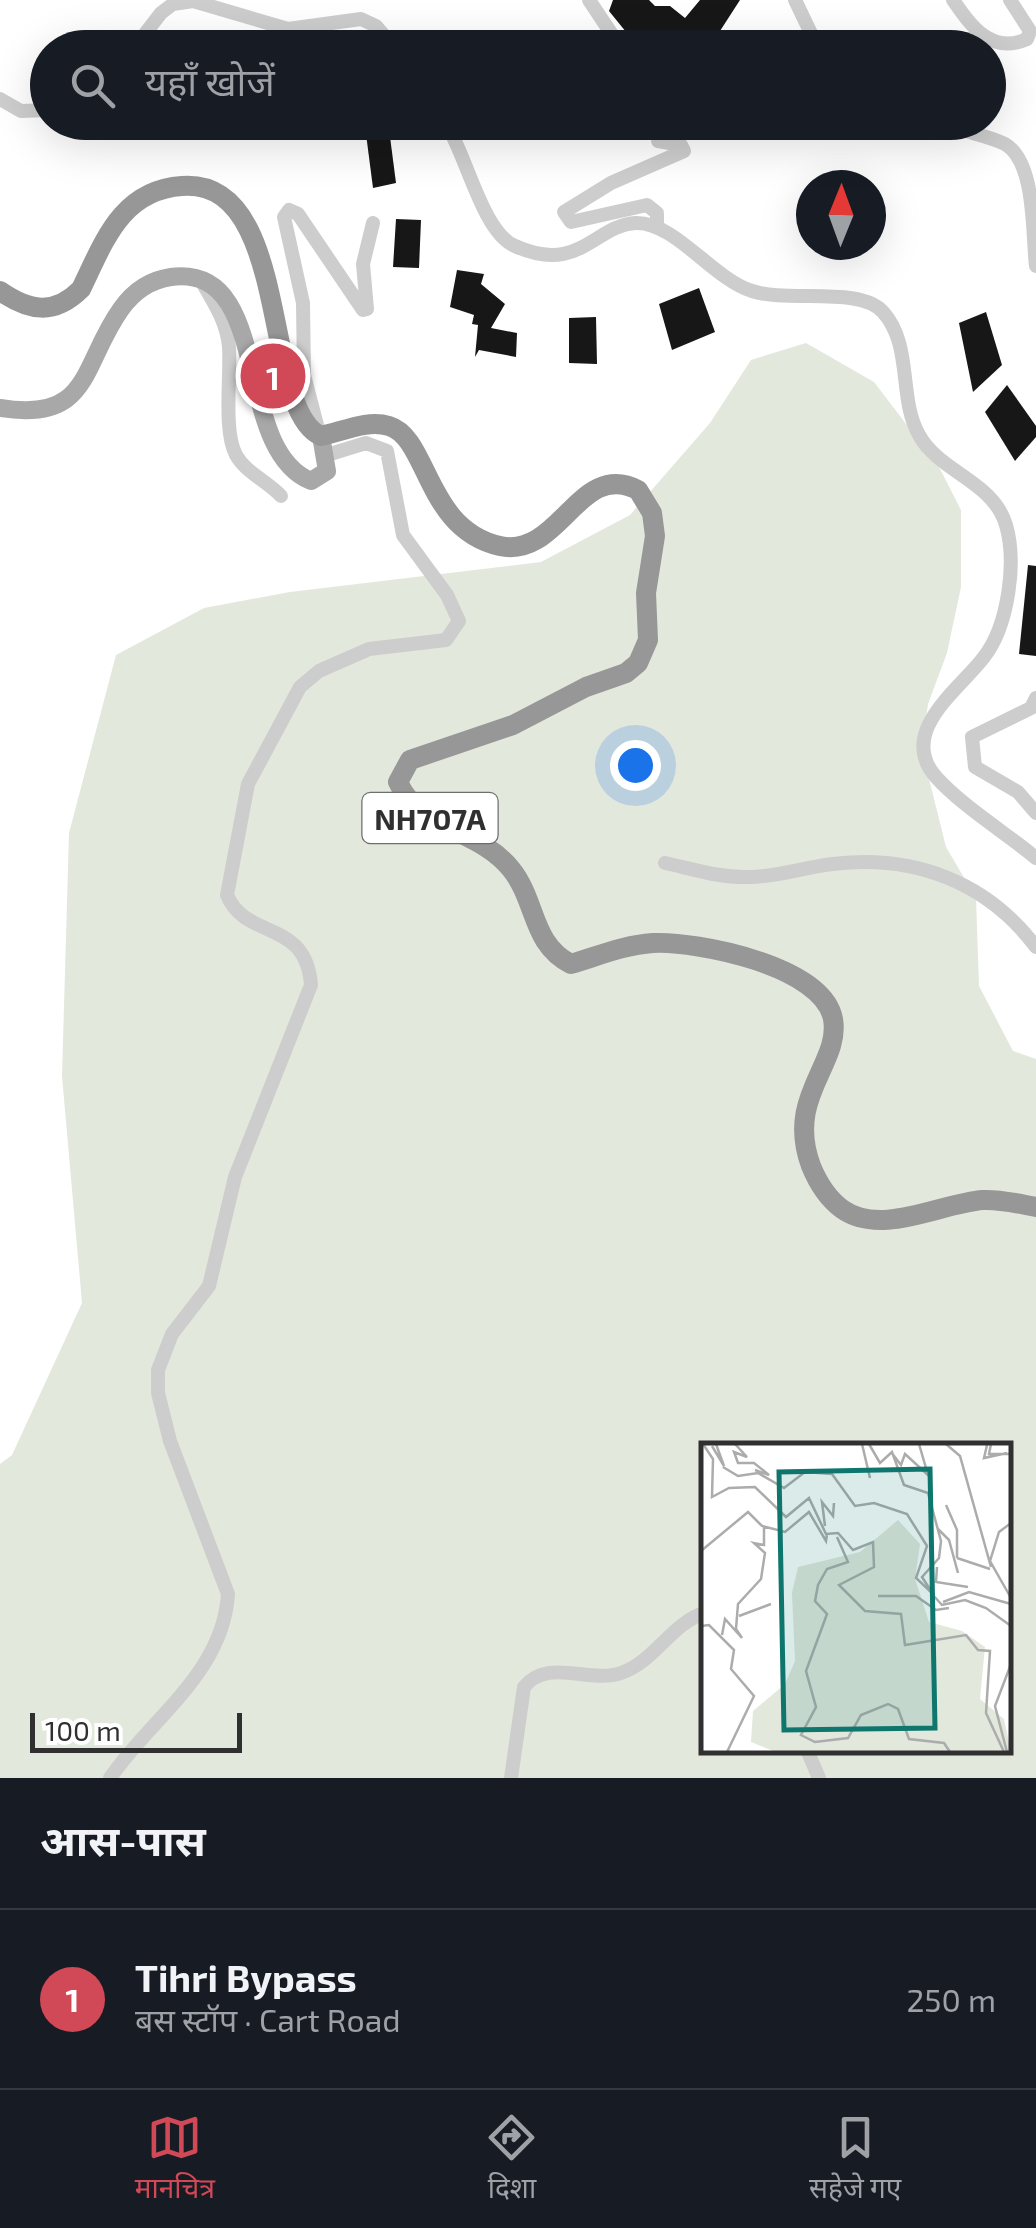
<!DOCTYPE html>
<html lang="hi">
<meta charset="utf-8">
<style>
:root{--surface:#171b24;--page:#242831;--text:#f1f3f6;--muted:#9ea1a6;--line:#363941;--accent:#d14856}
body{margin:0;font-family:"Exo 2","Noto Sans Devanagari",sans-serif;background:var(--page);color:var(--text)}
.compass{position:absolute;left:796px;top:170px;width:90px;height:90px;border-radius:50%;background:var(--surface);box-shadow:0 10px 40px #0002;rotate:1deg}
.scale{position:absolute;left:30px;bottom:25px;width:212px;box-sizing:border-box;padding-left:10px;border:5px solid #303030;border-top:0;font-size:28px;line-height:35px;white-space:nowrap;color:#303030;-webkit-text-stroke:8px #fff;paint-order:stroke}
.you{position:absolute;left:635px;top:765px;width:35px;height:35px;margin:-25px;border:8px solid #fff;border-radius:50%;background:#1a73e8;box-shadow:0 0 0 15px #1a73e833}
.badge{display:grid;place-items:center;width:65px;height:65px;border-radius:50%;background:var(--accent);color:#fff;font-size:32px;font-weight:700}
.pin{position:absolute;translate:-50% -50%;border:5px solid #fff;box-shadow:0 2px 10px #0006}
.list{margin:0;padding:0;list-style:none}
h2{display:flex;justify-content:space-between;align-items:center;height:130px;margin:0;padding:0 40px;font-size:42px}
h2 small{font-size:32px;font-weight:400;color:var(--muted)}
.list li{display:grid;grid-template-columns:65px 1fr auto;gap:30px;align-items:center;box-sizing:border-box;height:180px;padding:0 40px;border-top:2px solid var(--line)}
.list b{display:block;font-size:38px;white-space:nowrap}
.list p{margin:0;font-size:32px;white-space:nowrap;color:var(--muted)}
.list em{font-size:32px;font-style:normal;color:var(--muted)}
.icon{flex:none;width:55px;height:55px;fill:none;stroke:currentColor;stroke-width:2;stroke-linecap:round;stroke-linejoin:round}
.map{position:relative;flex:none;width:1036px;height:1778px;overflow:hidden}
.search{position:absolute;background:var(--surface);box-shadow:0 10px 40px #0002;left:30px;right:30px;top:30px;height:110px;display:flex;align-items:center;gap:25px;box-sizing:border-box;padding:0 35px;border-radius:55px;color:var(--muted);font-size:38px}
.sheet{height:310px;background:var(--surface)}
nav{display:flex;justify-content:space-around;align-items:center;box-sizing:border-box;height:140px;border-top:2px solid var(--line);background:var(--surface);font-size:28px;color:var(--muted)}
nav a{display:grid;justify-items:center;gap:5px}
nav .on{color:var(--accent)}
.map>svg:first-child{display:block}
.green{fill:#e3e8dd;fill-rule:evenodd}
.building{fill:#171717}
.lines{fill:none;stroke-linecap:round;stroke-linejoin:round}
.minor{stroke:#cdcdcd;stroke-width:14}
.major{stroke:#a8a8a8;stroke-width:18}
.highway{stroke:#979797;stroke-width:20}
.labels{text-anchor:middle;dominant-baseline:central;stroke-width:10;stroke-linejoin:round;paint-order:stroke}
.shield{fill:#fff;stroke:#6e6e6e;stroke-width:2.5}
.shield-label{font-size:30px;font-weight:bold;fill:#303030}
.inset-road{fill:none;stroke:#acacac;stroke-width:2.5}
.view{fill:#0f766e;fill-opacity:0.15;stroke:#0f766e;stroke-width:5}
.inset-edge{fill:none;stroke:#303030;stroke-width:5}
</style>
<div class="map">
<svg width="1036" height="1778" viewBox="0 0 1036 1778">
<rect width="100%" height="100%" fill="#fff"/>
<path class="green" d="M806,343l68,39 65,85 22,43v77l-14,66 -19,51 -6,47 24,96 30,51 3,88 34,65 23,8v719h-1036v-314l12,-9 70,-152 -20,-227 7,-243 47,-178 88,-47 86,-16 251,-30 89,-47 80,-92 41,-63zM704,1446h304v304h-304z"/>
<g class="building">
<polygon points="613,0 649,0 655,6 670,6 685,18 700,0 740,0 709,48 639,48 609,11"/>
<polygon points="389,129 396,183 373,188 366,134"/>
<polygon points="396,219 421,220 419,268 393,267"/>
<polygon points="457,270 484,274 481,284 505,304 491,328 517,333 516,357 479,350 475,357 478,325 472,324 474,315 450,307"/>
<polygon points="699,288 715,332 672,350 659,304"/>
<polygon points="986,312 1002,365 973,392 959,323"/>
<polygon points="596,317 597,364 569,363 569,318"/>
<polygon points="1007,385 1036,426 1036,437 1015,461 985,412"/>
<polygon points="1028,565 1036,566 1036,656 1019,654"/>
</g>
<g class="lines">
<g class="minor">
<polyline points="589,0 621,48"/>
<polyline points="795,0 818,48"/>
<path d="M953,0c18,26 38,55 74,39l3,-8 -20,-31"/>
<polyline points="134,48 161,13 173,4 193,1 288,29 361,19 376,26 395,48"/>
<polyline points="0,99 21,111 48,110"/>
<path d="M445,122c21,31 37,110 70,124 64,29 80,-21 121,-23 39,-1 77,56 116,68 36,12 108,-5 131,21 30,33 15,86 36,123 21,38 74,46 87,90 11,38 2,101 -22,132 -23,31 -88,75 -48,120 26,29 70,56 100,81"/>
<path d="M944,122c19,11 41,12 61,22 31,18 27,89 31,122"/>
<polyline points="657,227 657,213 647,205 571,222 564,212 611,183 684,151 681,145 658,141"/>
<path d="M202,282c12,21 25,40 27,65 2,28 -6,84 7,108 10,18 31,26 45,41"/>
<polyline points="318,429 304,375 303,303 284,217 289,210 298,214 363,310 367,309 363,264 373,223"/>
<polyline points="1036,698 1031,708 972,737 975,767 1018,792 1036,813"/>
<path d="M665,863c28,6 55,15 84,14 28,0 56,-10 84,-13 81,-10 154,18 203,83"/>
<polyline points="807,1750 819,1778"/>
<path d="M110,1778c42,-61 113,-105 118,-184l-58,-153 -12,-48v-23l14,-36 37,-48 26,-109 76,-192c-5,-67 -65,-44 -84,-90l21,-111 52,-97 19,-16 50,-22 77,-9 13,-19 -12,-26 -44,-60 -16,-84 -21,-8 -39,12"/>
<path d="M511,1778l13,-91c24,-30 65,-3 97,-14 33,-11 50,-49 83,-60"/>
</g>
<path class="major" d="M0,408c91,15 81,-43 121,-99 12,-17 29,-29 50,-32 104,-13 60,171 140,204l16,-10 -6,-35"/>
<path class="highway" d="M0,291c29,20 54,25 81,-2 23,-47 40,-99 101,-103 111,-8 79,224 139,250 21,-4 46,-17 68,-10 40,12 36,103 111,120 60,13 79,-87 138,-56l14,23 3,23 -9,57 2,47 -10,23 -12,10 -40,14 -73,38 -103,35 -12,22c22,49 80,46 113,87 26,32 20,75 60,95 27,-8 53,-19 82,-21 45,-2 170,23 180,76 8,45 -48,77 -22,147 7,17 16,32 31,43 39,28 99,-6 141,-9 17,-1 37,4 53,7"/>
</g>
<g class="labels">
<rect class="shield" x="362.5" y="793" width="135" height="50" rx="8"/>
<g class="shield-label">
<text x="430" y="818">NH707A</text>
</g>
</g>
<g transform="translate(701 1443)">
<rect width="310" height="310" fill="#fff"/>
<path d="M197,77l22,24 -5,35 14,43 33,9 23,16 -5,52 24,20 7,33h-235l-25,-10 2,-31 32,-27 10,-23 -3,-68 6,-26 62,-15z" fill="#e3e8dd"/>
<path class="inset-road" d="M2,1l10,15 -1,38 17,-9 26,-1 31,30 23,-19 17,36 12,-1 15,17 20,-8 1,25 -35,18 26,26 36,3 4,31 61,-10 12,15 12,1 -4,62 18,39M34,1l12,13 -13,-5 4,11h16l15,12 -14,-5M161,1l8,34M245,1l14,12 31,111M290,1l-2,10h22M286,2l-3,13 23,-5M11,3l12,20 -8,-22M190,9l10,13 4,-11 23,21 -9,-31M22,24l15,9 20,-3 26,15 21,-16 27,2 23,32 19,-3 33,11 20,32 -11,32 17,16 -11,-17 17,-19 2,-17 -13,-48 -24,-8 -12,-33 -12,11 -11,-19M245,62l11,25v28M310,80l-12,9 -9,29 21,37M124,83l-3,-24 11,14 1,-13M236,85l12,12 9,33M136,94l11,25 -21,7 -9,16 -3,16 12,13 -21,57 10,36 -15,28 14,7 33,-4 13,-23 27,-11 10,5 11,30 35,4 6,9M0,108l47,-39 14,14 23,6 24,-20 17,29 1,-7M256,115l33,11M236,124l-1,15 32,5M231,151l10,11 23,-5 21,8 25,18M177,153h38l20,14 13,-2M242,159l26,-10 42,12M38,173l32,-12M0,183l8,-1 25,25 -3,19 23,27 -27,56M21,192l3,-16 17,19 -6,-9 2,-25 23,-25 4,-26 -11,-10 10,2v-18M306,309l-12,-46 16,-42"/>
<path class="view" d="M229,26l5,259 -151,2 -5,-258z"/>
<rect width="310" height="310" class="inset-edge"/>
</g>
</svg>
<svg class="compass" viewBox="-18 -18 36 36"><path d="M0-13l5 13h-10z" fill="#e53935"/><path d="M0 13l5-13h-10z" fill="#9ea1a6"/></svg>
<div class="scale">100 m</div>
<div class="you"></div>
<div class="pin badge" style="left:273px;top:376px">1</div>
<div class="search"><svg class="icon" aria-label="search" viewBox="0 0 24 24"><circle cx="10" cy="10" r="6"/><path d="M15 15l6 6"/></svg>यहाँ खोजें</div>
</div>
<section class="sheet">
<h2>आस-पास<small></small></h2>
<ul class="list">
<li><span class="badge">1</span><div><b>Tihri Bypass</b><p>बस स्टॉप · Cart Road</p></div><em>250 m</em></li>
</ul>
</section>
<nav>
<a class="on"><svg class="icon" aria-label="map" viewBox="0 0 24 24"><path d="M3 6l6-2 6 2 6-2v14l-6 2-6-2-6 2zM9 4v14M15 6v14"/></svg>मानचित्र</a>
<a><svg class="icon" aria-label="directions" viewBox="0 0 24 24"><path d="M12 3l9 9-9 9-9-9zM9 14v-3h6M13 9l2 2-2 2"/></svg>दिशा</a>
<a><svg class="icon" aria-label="saved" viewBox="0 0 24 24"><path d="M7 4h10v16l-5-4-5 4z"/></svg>सहेजे गए</a>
</nav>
